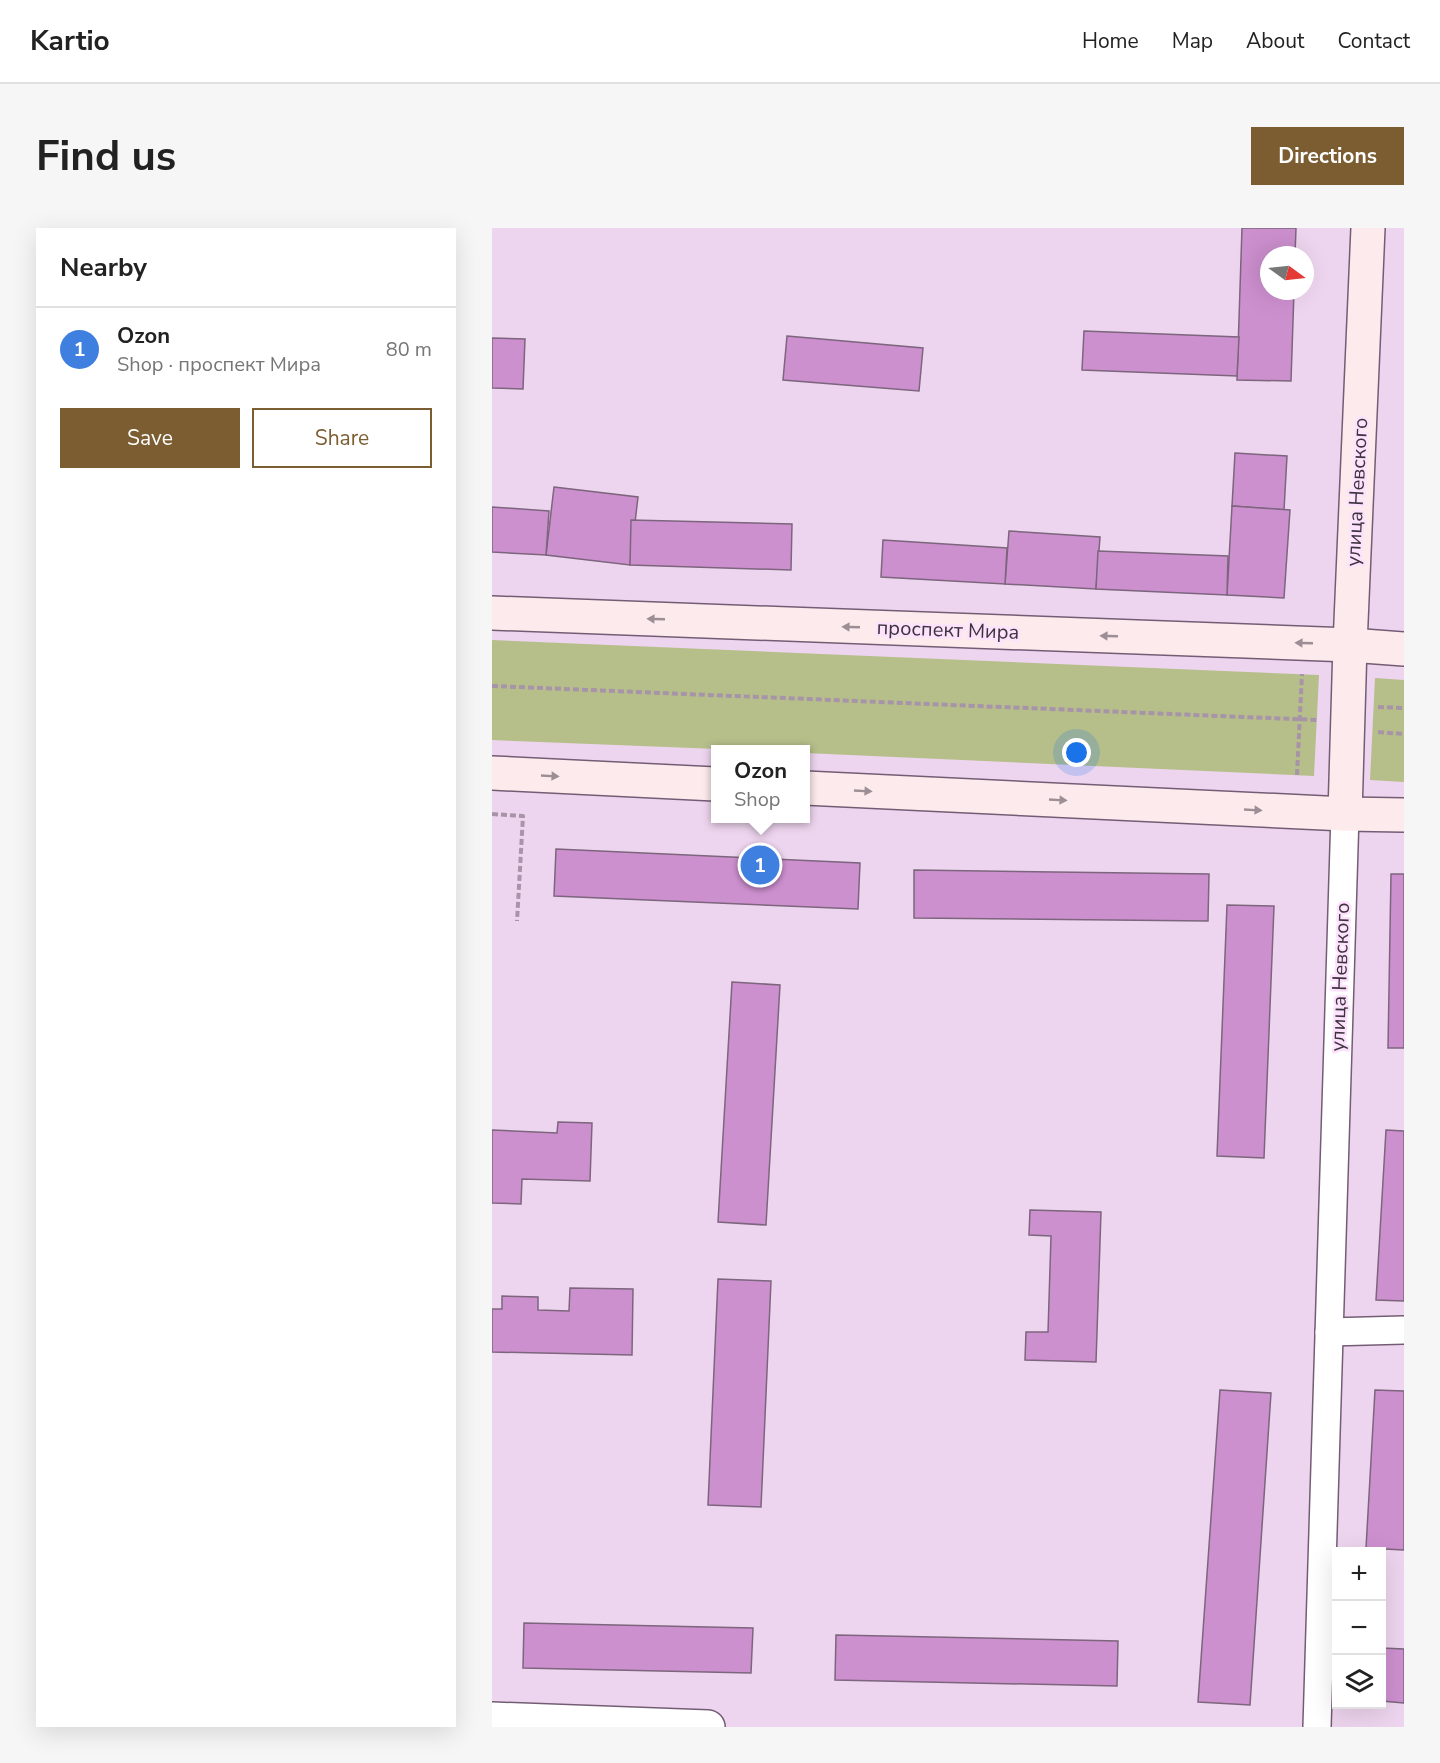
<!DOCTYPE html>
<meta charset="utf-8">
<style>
:root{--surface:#fff;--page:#f6f6f6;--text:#222;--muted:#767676;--line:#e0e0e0;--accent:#7b5d31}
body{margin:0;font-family:"Nunito Sans",sans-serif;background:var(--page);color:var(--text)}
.controls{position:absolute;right:18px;bottom:18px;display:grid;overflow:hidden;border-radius:0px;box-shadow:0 6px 24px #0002}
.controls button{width:54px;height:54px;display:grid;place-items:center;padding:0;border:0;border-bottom:2px solid var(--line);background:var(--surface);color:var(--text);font:30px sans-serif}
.compass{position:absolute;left:768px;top:18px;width:54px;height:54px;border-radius:50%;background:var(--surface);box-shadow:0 6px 24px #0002;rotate:105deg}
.you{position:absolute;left:585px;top:525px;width:21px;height:21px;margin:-15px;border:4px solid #fff;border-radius:50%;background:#1a73e8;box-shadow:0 0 0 9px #1a73e833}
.badge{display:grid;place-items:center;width:39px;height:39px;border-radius:50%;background:var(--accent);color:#fff;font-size:20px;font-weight:700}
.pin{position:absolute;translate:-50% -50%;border:3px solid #fff;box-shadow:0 2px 6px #0006}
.popup{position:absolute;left:219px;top:517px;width:99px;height:78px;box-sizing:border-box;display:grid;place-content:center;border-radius:0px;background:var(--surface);filter:drop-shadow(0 2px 4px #0005);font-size:20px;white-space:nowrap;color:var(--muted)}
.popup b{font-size:22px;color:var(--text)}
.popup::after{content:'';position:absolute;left:50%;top:100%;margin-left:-12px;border:12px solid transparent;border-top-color:var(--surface)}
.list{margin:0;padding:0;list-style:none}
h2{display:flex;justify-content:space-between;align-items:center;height:78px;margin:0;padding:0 24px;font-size:26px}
h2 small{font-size:20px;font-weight:400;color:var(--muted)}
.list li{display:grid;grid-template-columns:39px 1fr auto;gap:18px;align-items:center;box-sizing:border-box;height:84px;padding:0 24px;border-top:2px solid var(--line)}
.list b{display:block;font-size:22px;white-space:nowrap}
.list p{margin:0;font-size:20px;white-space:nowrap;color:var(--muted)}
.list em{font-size:20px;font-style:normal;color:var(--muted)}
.actions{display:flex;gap:12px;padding:18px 24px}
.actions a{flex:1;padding:14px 0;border:2px solid var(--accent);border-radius:0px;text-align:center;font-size:21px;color:var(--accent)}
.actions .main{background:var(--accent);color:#fff}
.icon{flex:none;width:33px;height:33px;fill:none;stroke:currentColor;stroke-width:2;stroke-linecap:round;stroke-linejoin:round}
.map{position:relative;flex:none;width:912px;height:1499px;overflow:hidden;border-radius:0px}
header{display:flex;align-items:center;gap:36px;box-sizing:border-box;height:84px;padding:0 30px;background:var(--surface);border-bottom:2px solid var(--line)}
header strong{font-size:28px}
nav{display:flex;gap:33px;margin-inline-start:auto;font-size:21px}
.intro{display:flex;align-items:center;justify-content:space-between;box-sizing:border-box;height:144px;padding:0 36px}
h1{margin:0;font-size:42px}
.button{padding:15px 27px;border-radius:0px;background:var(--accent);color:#fff;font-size:21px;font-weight:700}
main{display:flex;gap:36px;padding:0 36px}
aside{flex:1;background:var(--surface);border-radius:0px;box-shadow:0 6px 24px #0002}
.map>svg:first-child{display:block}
.green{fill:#b6bf8a}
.building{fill:#cd90cf;stroke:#7c657d;stroke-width:1.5}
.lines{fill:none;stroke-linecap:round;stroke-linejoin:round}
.minor-casing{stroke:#735d74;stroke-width:30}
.tertiary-casing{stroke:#735d74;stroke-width:36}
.secondary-casing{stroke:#735d74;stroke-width:36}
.path{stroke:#a794a8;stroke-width:4;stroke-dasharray:6 3;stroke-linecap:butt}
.minor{stroke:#fff;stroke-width:27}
.tertiary{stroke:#fff;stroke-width:33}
.secondary{stroke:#fceaec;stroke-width:33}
.oneway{fill:#9c8e94}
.labels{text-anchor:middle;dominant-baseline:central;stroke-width:5;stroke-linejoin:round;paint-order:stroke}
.street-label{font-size:20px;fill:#3d333d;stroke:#fce2fc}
</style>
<header>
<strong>Kartio</strong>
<nav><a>Home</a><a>Map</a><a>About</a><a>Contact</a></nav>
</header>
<div class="intro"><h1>Find us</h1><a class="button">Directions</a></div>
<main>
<aside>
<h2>Nearby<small></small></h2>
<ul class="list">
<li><span class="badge" style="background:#3f7fe0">1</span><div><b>Ozon</b><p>Shop · проспект Мира</p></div><em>80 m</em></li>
</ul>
<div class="actions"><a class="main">Save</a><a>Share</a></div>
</aside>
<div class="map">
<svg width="912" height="1499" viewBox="0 0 912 1499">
<rect width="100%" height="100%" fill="#eed5ef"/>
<g class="green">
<polygon points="0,412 827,447 822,548 313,525 313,522 225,521 0,512"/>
<polygon points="883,450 912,452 912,554 878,552"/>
</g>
<g class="building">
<polygon points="750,0 804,0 803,27 777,27 777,63 802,63 799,153 745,152"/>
<polygon points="592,103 747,109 745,148 590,142"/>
<polygon points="295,108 431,120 427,163 291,152"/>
<polygon points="0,110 33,111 31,161 0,160"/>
<polygon points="743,225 795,228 792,282 740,278"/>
<polygon points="62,259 146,269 138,337 54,327"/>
<polygon points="740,278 798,282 792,370 735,367"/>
<polygon points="0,279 57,283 54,327 0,324"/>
<polygon points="139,292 300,296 299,342 138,337"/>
<polygon points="517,303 608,309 604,361 513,356"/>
<polygon points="391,312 515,320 513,356 389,349"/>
<polygon points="606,323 736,328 735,367 604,361"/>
<polygon points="64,621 368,635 366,681 62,668"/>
<polygon points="422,642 717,646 716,693 422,690"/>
<polygon points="899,646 912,646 912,820 896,820"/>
<polygon points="735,677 782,678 772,930 725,928"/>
<polygon points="240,754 288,757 274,997 226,994"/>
<polygon points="66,894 100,895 98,953 30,951 29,976 0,975 0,902 65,905"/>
<polygon points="894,902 912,903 912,1073 884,1072"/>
<polygon points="538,982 609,984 604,1134 533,1132 534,1104 556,1104 559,1008 537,1007"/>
<polygon points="226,1051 279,1053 269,1279 216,1277"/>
<polygon points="78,1060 141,1061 140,1127 0,1124 0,1081 10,1081 10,1068 46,1069 46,1082 77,1083"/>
<polygon points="728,1162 779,1165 758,1477 706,1474"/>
<polygon points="883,1162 912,1163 912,1322 874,1320"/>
<polygon points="32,1395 261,1400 259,1445 31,1440"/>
<polygon points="344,1407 626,1413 625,1458 343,1452"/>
<polygon points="890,1420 912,1421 912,1475 890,1473"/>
</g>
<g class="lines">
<defs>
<g id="minor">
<polyline points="837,1104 912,1102"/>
<polyline points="825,1499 853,586"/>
</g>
<polyline id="tertiary" points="0,1491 216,1499"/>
<g id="secondary">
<polyline points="0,385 858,417 912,421"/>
<polyline points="0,545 223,556"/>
<polyline points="313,560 853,586 912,587"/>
<polyline points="853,586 858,417 876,0"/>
</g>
</defs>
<use href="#minor" class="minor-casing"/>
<use href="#tertiary" class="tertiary-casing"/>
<use href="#secondary" class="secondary-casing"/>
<g class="path">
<polyline points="0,458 825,492"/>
<polyline points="886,479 912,480"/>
<polyline points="886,504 912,506"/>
<polyline points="805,547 810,446"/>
<polyline points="0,586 31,588 25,693"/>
</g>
<use href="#minor" class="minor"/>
<use href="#tertiary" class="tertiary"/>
<use href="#secondary" class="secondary"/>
</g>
<defs><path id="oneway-solid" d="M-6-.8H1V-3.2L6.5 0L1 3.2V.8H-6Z" transform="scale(1.5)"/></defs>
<g class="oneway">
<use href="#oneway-solid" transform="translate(164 391) rotate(-178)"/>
<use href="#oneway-solid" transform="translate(359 399) rotate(-178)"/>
<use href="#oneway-solid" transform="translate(617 408) rotate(-178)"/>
<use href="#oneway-solid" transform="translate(812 415) rotate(-178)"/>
<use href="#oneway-solid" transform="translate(58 548) rotate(3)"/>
<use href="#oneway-solid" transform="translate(371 563) rotate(3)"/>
<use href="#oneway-solid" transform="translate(566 572) rotate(3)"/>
<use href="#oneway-solid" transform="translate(761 582) rotate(3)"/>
</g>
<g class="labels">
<g class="street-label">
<text transform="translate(865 264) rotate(-87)">улица Невского</text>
<text transform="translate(456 402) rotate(2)">проспект Мира</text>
<text transform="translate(848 749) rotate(-88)">улица Невского</text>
</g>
</g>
</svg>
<div class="controls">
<button>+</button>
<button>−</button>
<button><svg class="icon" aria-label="layers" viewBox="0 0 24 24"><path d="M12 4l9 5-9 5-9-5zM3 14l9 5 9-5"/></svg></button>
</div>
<svg class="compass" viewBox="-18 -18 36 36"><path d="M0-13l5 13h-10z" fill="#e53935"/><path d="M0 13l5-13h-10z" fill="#767676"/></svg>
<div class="you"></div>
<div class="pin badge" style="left:268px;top:637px;background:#3f7fe0">1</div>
<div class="popup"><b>Ozon</b>Shop</div>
</div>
</main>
